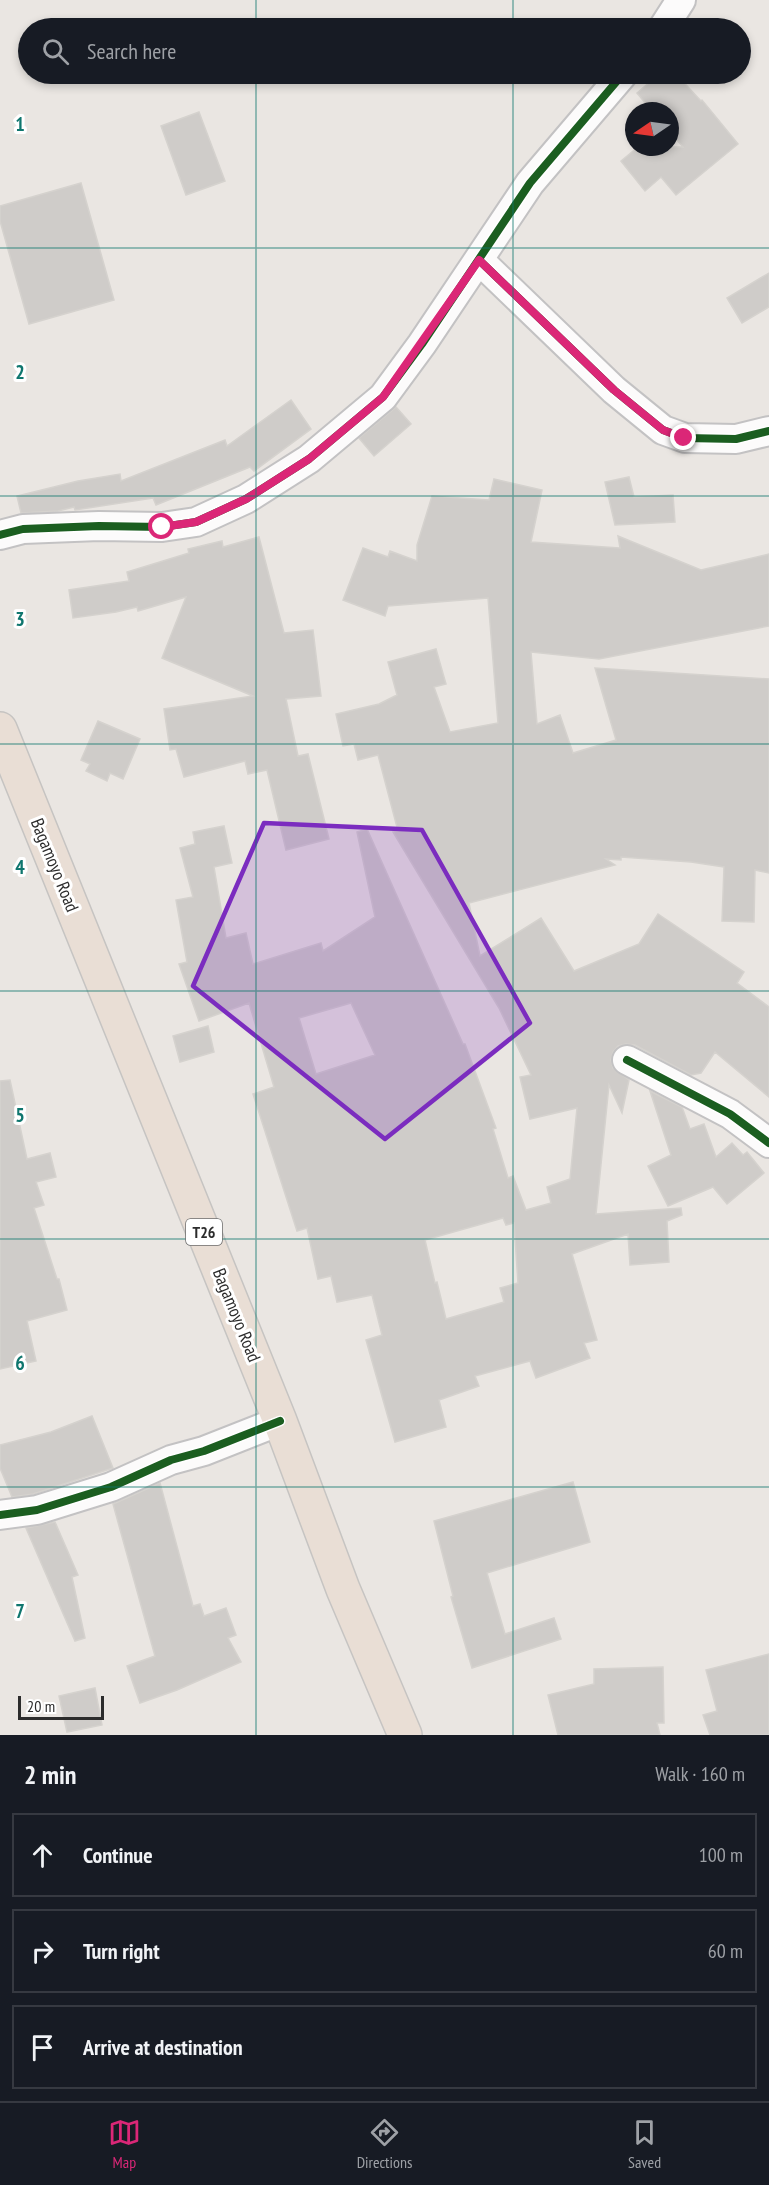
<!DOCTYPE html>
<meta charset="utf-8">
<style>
:root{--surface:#171b24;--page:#20242c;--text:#f1f3f6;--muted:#9ea1a6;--line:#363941;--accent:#db2777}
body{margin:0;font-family:"PT Sans Narrow",sans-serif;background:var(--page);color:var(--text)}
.compass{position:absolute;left:625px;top:102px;width:54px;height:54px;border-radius:50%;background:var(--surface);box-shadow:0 3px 9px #0003;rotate:257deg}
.scale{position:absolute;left:18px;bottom:15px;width:86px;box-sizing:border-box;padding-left:6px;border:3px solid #2c2c2c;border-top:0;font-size:16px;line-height:21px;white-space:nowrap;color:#2c2c2c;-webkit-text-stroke:4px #fff;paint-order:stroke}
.stop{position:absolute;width:18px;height:18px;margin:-14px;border:4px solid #db2777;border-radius:50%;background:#fff}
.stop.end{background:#db2777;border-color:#fff;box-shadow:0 2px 6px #0008}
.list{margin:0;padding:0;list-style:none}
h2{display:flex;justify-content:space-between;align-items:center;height:78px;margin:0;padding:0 24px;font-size:26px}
h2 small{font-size:20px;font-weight:400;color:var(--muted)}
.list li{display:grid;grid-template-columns:39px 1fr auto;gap:18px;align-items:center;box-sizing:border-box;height:84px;margin:0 12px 12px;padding:0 12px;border:2px solid var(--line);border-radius:0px}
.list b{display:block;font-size:22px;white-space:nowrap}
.list em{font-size:20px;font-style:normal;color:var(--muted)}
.icon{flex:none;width:33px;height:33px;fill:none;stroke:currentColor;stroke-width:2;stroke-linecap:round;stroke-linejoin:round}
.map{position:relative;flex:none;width:769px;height:1735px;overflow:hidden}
.search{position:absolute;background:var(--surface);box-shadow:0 3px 9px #0003;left:18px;right:18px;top:18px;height:66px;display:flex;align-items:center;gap:15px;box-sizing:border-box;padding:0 21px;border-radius:33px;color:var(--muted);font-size:22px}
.sheet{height:366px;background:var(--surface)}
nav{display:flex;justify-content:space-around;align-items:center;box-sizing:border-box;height:84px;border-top:2px solid var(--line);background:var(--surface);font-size:16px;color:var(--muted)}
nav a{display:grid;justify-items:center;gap:3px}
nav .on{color:var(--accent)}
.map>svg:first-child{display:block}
.building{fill:#cfccc9;stroke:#d5d2ce;stroke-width:1.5;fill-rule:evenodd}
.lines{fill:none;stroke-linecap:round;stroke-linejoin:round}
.minor-casing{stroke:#c3c2c3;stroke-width:32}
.highway-casing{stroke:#c6c4c2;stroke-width:36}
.minor{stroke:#fcfbfb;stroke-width:28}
.highway{stroke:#e9ded5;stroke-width:33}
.cycleway-casing{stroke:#fff;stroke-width:11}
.cycleway{stroke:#1b5e20;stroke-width:8}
.route{stroke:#db2777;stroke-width:8}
.marked{fill:#7b2cbf;fill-opacity:0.2;stroke:#7b2cbf;stroke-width:4.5;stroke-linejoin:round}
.grid{fill:none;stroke:#0f766e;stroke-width:1.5;stroke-opacity:0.55}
.labels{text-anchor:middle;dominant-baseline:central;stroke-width:6;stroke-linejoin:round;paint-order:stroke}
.shield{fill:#fff;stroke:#6b6b6b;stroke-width:1.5}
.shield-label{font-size:16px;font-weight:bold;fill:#2c2c2c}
.street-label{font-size:18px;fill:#2c2c2c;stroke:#fff}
.grid-label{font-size:20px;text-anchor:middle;font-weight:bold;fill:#0f766e;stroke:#fff;stroke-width:6;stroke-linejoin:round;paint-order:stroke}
</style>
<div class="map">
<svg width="769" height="1735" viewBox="0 0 769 1735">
<rect width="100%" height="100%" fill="#eae6e2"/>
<g class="building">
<polygon points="659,74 676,74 701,101 702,100 738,144 676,195 661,177 645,191 621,161 638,147 683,147 670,132 670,111 652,111 637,93"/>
<polygon points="199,112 225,181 186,195 161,126"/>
<polygon points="81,183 114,300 29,324 0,221 0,206"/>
<polygon points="769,273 769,307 742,323 727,298"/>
<polygon points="291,400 311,429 254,471 250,467 156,505 153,498 75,510 74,507 58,511 21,513 17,496 78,481 120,474 121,481 225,440 227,446"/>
<polygon points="396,407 411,424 374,456 359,438"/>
<polygon points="629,477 634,497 673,495 675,522 615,525 605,482"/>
<path d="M494,479l48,11 -11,52 89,6 -2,-12 83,34 68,-16v72l-170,33 -68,-7 6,72 23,-9 13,38 43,-13 -21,-72 174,11v194l-14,-3 -1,52 -32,-1 2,-54 -33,-5 -70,-5v3l-15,-1 9,6 -146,38 11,53 61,-38 33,53 65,-27 19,-30 86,58 -7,11 32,24v90l-54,-45 -14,21 -10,2 -56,-30 -9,-1 -8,2 -5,6 -2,8 2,8 16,12 -7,33 -13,-28 -13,129 85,-6 1,7 -15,6 2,41 -39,3 -2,-31 -56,20 25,86 -13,3 6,15 -54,20 -6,-17 -55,15 4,10 -40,14 7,27 -51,15 -29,-102 16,-5 -10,-40 -35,7 -6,-26 -13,3 -11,-51 -10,3 -44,-137 21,-7 -25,-84 -50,18 -20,-57 8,-2 -11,-62 17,-3 -13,-49 15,-4 -2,-12 31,-6 8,37 -18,4 12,71 20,-5 7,31 68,-21 2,8 52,-34 -18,-85 10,-3 96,215h2l31,84 -3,1 15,49 5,-2 13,34 25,-7 -4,-16 23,-8 7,-71 -47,11 -10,-42 11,-2 -32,-67 -106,-176 5,-1 -20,-76 -20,5 -4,-16 -11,2 -7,-32 43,-10 18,-9 -9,-33 48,-13 10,35 -12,3 16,45 48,-9 -10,-125 -100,8 -3,10 -42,-16 20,-52 25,9 2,-6 27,10v-16l15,-49 57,4zM351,1003l24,52 -59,19 -17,-56zM503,1218l3,7 8,-2 4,60 -18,5 4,14 -58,17 -9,-37 -2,1 -10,-43z"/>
<polygon points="259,537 284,633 313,630 321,696 286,699 298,756 308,754 329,839 286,850 267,770 248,774 245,761 184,777 176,749 170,750 164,709 253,696 162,658 186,597 138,611 137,607 116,612 73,618 69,590 129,581 127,572 189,553 188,549 222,541 223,547"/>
<polygon points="98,721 140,739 123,779 110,773 107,781 86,771 90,764 81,760"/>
<polygon points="208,1026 214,1052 180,1062 173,1036"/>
<polygon points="10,1080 27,1159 50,1153 56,1177 36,1182 44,1205 34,1208 57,1279 59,1279 67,1310 27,1321 36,1361 0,1369 0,1081"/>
<polygon points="650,1091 682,1107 690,1129 704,1124 716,1157 732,1143 743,1155 747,1152 764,1173 727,1204 713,1187 668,1206 648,1166 671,1155"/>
<polygon points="92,1416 113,1468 33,1494 12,1497 0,1468 0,1445 51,1432"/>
<polygon points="573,1482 590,1542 487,1573 505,1634 554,1618 561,1639 472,1668 451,1597 453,1596 434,1521"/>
<polygon points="160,1483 193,1606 200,1604 204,1616 226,1608 236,1635 228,1638 241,1662 177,1690 140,1703 127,1666 155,1656 113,1504"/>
<polygon points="55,1522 78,1575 72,1577 85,1638 75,1641 26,1528"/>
<polygon points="769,1654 769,1735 710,1735 703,1715 717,1711 706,1670"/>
<polygon points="663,1667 664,1723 657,1723 660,1735 558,1735 548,1695 594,1684 594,1669"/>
<polygon points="95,1688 102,1725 67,1732 59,1696"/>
</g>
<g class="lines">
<defs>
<g id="minor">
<polyline points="663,28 681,0"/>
<polyline points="479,260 614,390 663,430 685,438 736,439 769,431"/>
<polyline points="0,535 23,529 99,526 162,527 196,522 246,499 309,459 383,397 422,344 530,183 623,74"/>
<polyline points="627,1060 730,1114 769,1143"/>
<polyline points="0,1515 37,1510 111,1487 171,1460 204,1451 280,1421"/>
</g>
<polyline id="highway" points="0,729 280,1421 343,1589 405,1735"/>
</defs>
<use href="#minor" class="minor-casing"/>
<use href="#highway" class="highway-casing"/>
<use href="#minor" class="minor"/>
<use href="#highway" class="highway"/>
<defs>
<g id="cycleway">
<polyline points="479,260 614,390 663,430 685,438 736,439 769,431"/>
<polyline points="0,535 23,529 99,526 162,527 196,522 246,499 309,459 383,397 422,344 530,183 623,74"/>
<polyline points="627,1060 730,1114 769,1143"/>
<polyline points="0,1515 37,1510 111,1487 171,1460 204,1451 280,1421"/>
</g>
</defs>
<use href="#cycleway" class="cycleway-casing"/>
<use href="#cycleway" class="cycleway"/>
</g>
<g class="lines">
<polyline class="route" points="162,527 196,522 246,499 309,459 383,397 479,260 614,390 663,430 684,438"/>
</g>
<path class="marked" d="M264,823l158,7 108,193 -145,116 -192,-153z"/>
<path class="grid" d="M256,0v28M513,0v28M256,74v1661M513,74v1661M0,248h769M0,496h769M0,744h769M0,991h769M0,1239h769M0,1487h769"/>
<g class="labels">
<rect class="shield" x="186" y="1219" width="36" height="26" rx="4.5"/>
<g class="shield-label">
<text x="204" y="1232">T26</text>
</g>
<g class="street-label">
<text transform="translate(55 865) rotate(68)">Bagamoyo Road</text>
<text transform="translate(237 1315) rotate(68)">Bagamoyo Road</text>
</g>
</g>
<g class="grid-label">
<text x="20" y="131">1</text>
<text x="20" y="379">2</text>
<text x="20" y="626">3</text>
<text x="20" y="874">4</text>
<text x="20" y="1122">5</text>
<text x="20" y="1370">6</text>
<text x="20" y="1618">7</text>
</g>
</svg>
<svg class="compass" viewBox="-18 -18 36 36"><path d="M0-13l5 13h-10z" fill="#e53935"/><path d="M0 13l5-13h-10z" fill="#9ea1a6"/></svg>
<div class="scale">20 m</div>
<div class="stop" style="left:162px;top:527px"></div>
<div class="stop end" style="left:684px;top:438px"></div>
<div class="search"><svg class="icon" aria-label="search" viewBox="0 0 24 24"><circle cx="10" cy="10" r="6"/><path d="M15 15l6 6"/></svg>Search here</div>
</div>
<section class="sheet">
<h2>2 min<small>Walk · 160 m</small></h2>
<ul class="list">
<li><svg class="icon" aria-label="ahead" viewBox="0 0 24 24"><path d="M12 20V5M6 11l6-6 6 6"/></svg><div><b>Continue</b></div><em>100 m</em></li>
<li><svg class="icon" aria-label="right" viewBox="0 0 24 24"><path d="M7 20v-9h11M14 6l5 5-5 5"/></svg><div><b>Turn right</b></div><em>60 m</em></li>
<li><svg class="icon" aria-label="arrive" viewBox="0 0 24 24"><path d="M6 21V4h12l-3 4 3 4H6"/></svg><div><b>Arrive at destination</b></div></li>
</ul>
</section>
<nav>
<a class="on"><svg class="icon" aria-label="map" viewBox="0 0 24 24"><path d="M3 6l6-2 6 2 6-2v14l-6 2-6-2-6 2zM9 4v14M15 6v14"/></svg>Map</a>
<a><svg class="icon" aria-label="directions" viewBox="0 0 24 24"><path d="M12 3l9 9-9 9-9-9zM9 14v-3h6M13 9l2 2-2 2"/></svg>Directions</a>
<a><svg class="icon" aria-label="saved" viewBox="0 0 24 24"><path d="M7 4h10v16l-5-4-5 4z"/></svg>Saved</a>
</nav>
